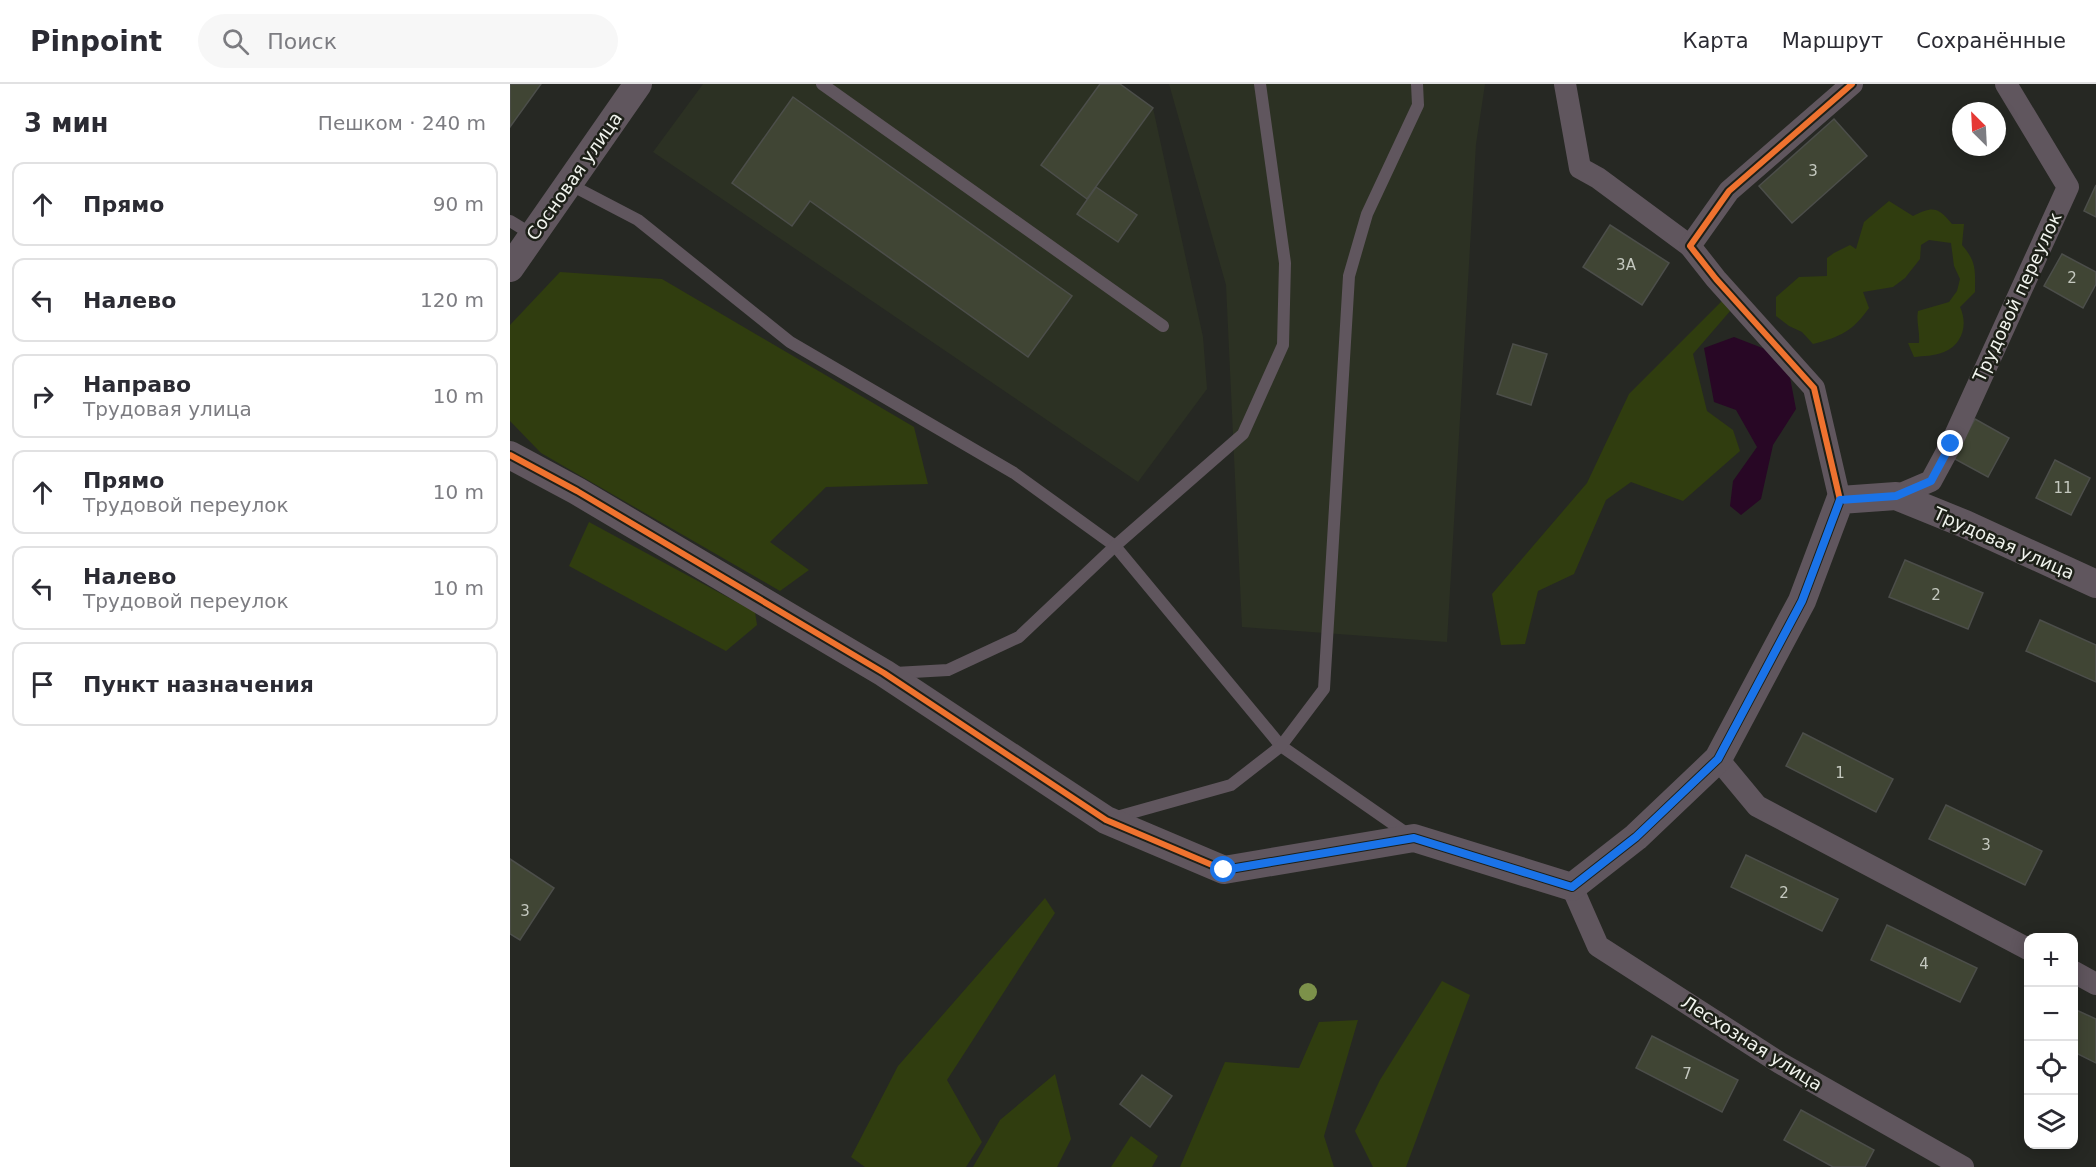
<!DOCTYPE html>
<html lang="ru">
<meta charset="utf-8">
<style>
:root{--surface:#fff;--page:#f7f7f7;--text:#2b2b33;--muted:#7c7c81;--line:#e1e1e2}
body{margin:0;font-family:"DejaVu Sans",sans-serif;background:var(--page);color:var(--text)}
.controls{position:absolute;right:18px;bottom:18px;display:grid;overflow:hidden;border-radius:12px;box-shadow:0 3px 15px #0003}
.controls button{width:54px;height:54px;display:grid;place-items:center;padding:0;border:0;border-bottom:2px solid var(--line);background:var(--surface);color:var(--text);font:30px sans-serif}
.compass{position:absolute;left:1442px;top:18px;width:54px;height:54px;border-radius:50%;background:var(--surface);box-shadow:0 3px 15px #0003;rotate:336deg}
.stop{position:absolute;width:18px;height:18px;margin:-14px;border:4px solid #1a73e8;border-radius:50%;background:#fff}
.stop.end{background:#1a73e8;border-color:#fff;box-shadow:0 2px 6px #0008}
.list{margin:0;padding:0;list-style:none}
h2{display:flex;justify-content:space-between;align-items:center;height:78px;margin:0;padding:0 24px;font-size:26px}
h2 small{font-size:20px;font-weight:400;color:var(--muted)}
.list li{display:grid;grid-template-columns:39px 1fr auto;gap:18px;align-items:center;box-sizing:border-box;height:84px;margin:0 12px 12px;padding:0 12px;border:2px solid var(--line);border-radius:12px}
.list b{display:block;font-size:22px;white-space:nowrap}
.list p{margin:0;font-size:20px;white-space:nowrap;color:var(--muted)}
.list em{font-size:20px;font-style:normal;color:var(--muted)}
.icon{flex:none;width:33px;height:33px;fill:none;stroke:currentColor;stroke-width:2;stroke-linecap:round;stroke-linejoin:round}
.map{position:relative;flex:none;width:1586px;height:1083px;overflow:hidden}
header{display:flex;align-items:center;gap:36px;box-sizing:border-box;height:84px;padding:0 30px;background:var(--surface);border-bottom:2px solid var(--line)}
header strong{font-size:28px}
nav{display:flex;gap:33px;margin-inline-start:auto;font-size:21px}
.search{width:420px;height:54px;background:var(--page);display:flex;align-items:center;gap:15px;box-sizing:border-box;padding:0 21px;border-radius:33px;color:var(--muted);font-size:22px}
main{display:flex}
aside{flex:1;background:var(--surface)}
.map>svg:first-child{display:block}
.built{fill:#2c3123}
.green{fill:#303d0f}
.water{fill:#280725}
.building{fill:#404534;stroke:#4c4e4a;stroke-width:1.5}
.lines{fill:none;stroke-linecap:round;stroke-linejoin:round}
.service{stroke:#60565e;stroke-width:12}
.minor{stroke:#60565e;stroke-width:22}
.tertiary{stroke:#60565e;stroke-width:28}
.cycleway-casing{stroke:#1d2018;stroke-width:10}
.cycleway{stroke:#ef722f;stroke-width:6}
.tree{fill:#7c914a}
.route{stroke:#1a73e8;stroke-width:8}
.labels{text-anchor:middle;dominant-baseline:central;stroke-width:5;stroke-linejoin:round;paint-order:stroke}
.number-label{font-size:15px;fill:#c4c8bf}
.street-label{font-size:18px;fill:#f0f3ed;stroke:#1d2018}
</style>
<header>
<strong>Pinpoint</strong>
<div class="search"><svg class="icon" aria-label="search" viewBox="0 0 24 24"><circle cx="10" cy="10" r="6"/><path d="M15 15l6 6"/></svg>Поиск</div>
<nav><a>Карта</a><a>Маршрут</a><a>Сохранённые</a></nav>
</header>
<main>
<aside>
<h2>3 мин<small>Пешком · 240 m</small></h2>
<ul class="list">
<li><svg class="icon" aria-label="ahead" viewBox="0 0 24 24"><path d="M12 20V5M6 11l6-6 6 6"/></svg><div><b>Прямо</b></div><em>90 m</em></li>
<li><svg class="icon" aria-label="left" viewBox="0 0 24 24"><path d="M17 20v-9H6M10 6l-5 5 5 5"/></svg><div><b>Налево</b></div><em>120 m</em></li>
<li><svg class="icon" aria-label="right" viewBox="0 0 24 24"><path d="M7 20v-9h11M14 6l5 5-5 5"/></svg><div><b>Направо</b><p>Трудовая улица</p></div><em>10 m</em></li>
<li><svg class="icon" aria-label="ahead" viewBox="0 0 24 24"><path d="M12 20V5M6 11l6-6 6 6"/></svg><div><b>Прямо</b><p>Трудовой переулок</p></div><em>10 m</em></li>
<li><svg class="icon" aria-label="left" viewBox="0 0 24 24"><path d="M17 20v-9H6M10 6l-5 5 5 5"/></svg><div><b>Налево</b><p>Трудовой переулок</p></div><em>10 m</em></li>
<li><svg class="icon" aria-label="arrive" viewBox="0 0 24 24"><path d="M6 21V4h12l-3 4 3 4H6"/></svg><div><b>Пункт назначения</b></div></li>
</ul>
</aside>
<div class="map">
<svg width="1586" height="1083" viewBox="0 0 1586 1083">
<rect width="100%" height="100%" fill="#262823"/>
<g class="built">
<polygon points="193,0 610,0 643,24 693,253 697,305 628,398 143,68"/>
<polygon points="659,0 975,0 966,60 937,558 732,543 716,201"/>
</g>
<g class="green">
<path d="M1379,117l24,15c20,-10 25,-9 39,8h12l-2,21c15,17 13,26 13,47l-15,15c8,17 3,37 -16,45 -9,4 -21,4 -30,5l-6,-14h11c1,-12 -3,-21 -1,-32l31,-9 8,-11 3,-12 -6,-13 -3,-23 -22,-3 -8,5 -1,14 -15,19 -12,9 -30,5 6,16c-16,23 -29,29 -56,36l-11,-12 -13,-6 -13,-10v-19l23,-20 28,-1v-18l7,-5 16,-8 6,4 8,-27z"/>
<polygon points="50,188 152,195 404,343 418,400 316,403 260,458 299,486 270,507 31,369 0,337 0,241"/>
<polygon points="1219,210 1221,226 1183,270 1197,327 1223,346 1230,367 1173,417 1121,398 1096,416 1064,490 1028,507 1015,560 991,561 982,510 1077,399 1119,310"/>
<polygon points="79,438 245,528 247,541 216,567 59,482"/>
<polygon points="535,814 545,829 437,996 472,1058 456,1083 355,1083 341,1073 388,982"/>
<polygon points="932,897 960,911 896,1083 863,1083 845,1047 870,996"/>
<polygon points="848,936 814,1052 824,1083 670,1083 715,978 789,984 809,938"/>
<polygon points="545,990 561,1055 547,1083 463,1083 490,1036"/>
<polygon points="621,1052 648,1072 642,1083 601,1083"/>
</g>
<polygon class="water" points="1224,253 1255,265 1278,283 1286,325 1263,361 1251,415 1231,431 1220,422 1223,397 1247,363 1226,326 1204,318 1194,264"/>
<g class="building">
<polygon points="0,0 31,0 0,43"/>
<polygon points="590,0 610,0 643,24 577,115 531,81"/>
<polygon points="283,13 562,212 518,273 300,117 282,142 222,99"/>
<polygon points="1324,35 1357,72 1282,139 1249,102"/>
<polygon points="1586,101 1586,133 1574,127"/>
<polygon points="586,103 627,131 608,158 567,130"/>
<polygon points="1100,141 1159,179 1132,221 1073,183"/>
<polygon points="1552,170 1586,188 1586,200 1573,224 1534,202"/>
<polygon points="1003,260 1037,270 1021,321 987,310"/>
<polygon points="1465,335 1499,354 1478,393 1443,374"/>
<polygon points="1545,376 1580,394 1561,431 1526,414"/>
<polygon points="1395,476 1473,509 1458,545 1379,513"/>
<polygon points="1530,536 1586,561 1586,598 1516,567"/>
<polygon points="1293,649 1383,695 1366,728 1276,682"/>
<polygon points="1436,721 1532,767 1515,801 1419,755"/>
<polygon points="1236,771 1328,815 1312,847 1221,803"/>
<polygon points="0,775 44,804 10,856 0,850"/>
<polygon points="1377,841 1467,884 1450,918 1361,876"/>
<polygon points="1564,925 1586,935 1586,979 1564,968"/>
<polygon points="1142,952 1228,996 1212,1028 1126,984"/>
<polygon points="632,991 662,1012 640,1043 610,1020"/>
<polygon points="1291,1026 1364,1066 1355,1083 1323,1083 1274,1056"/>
</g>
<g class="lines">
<g class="service">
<polyline points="312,0 653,242"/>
<polyline points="59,100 128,136 280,258 504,389 605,462 771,662 899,751"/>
<polyline points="0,137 23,151"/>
<polyline points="385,589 438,586 509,553 605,462 733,350 773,261 775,179 750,0"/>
<polyline points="603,734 721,701 771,662 814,605 839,192 857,130 908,21 907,0"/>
</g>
<g class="minor">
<polyline points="1055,0 1070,84 1088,94 1180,162"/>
<polyline points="1386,412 1421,397 1441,360 1558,103 1496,0"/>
<polyline points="1330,416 1304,304 1206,195 1180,162 1219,107 1342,0"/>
<polyline points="1208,675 1247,722 1518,865"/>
<polyline points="1062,803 1088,862 1270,979 1453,1083"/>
<polyline points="1564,888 1586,900"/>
</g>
<g class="tertiary">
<polyline points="0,184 128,0"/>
<polyline points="0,371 67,407 374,589 596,736 714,786 904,754 1062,803 1126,753 1208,675 1292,517 1330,416 1386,412 1455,440 1586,500"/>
</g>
<defs>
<polyline id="cycleway" points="0,371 67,407 374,589 596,736 714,786 904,754 1062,803 1126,753 1208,675 1292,517 1330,416 1304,304 1206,195 1180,162 1219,107 1342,0"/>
</defs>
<use href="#cycleway" class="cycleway-casing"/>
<use href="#cycleway" class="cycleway"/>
</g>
<circle class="tree" cx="798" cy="908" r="9"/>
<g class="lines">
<polyline class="route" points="714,786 904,754 1062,803 1126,753 1208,675 1292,517 1330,416 1386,412 1421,397 1441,360"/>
</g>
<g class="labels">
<g class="number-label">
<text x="1303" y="87">3</text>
<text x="1116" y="181">3А</text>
<text x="1562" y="194">2</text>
<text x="1553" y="404">11</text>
<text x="1426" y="511">2</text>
<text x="1330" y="689">1</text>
<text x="1476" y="761">3</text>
<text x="1274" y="809">2</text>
<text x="15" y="827">3</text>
<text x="1414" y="880">4</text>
<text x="1177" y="990">7</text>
</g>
<g class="street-label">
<text transform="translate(64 92) rotate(-55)">Сосновая улица</text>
<text transform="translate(1507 213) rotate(-65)">Трудовой переулок</text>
<text transform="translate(1494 459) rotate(24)">Трудовая улица</text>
<text transform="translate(1242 959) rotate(32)">Лесхозная улица</text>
</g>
</g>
</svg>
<div class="controls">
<button>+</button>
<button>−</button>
<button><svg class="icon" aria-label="locate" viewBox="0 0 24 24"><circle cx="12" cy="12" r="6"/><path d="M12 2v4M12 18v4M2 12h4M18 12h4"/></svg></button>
<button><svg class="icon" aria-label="layers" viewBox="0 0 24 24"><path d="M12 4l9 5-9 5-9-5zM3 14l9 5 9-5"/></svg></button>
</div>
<svg class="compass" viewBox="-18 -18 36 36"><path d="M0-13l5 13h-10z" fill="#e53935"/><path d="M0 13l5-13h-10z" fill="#7c7c81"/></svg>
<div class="stop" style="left:714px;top:786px"></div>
<div class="stop end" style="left:1441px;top:360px"></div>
</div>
</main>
